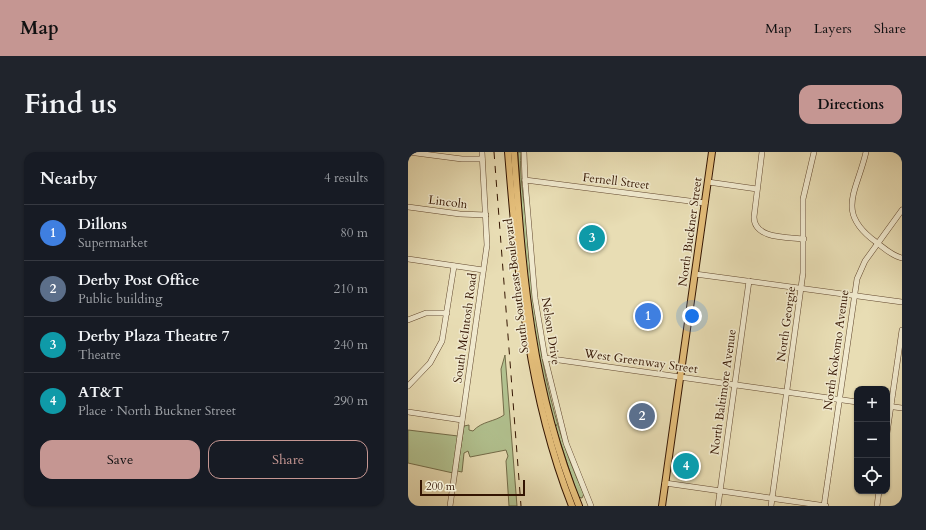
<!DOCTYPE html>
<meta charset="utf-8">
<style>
:root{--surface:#171b24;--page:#20242c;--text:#f1f3f6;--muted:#9ea1a6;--line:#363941;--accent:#c59692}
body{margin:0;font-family:Cardo,serif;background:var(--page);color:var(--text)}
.controls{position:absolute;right:12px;bottom:12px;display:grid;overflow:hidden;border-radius:8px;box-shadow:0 1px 3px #0004}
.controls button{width:36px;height:36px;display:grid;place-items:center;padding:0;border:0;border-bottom:1px solid var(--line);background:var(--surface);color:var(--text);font:20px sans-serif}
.scale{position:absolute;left:12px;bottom:10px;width:105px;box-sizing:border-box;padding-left:4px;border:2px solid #341502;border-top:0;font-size:11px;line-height:14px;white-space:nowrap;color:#341502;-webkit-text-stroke:3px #f0e9ce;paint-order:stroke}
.you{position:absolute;left:284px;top:164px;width:14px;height:14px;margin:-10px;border:3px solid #fff;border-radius:50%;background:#1a73e8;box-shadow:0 0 0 6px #1a73e833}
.badge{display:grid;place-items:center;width:26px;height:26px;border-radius:50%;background:var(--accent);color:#fff;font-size:13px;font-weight:700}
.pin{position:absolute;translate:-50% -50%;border:2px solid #fff;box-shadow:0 1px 4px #0006}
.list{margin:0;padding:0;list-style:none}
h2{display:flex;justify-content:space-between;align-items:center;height:52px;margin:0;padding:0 16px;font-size:17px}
h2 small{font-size:13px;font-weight:400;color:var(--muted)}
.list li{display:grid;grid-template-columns:26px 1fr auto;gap:12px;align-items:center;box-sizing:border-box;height:56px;padding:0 16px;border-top:1px solid var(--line)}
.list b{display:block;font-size:15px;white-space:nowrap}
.list p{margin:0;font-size:13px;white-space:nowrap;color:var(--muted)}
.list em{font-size:13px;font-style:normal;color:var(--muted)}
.actions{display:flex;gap:8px;padding:12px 16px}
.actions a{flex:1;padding:9px 0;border:1px solid var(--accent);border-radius:12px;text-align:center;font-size:14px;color:var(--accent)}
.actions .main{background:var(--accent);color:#111}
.icon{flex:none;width:22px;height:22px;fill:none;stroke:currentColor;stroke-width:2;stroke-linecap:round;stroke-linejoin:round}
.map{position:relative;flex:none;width:494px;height:354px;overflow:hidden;border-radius:12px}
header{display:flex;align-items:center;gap:24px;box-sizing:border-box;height:56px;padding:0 20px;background:var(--accent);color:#111}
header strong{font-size:19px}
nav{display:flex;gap:22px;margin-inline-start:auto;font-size:14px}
.intro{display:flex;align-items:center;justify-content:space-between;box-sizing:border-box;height:96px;padding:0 24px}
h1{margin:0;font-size:28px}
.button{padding:10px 18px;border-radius:12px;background:var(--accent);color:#111;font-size:14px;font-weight:700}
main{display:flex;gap:24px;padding:0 24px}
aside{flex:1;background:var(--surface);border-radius:12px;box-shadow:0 1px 3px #0004}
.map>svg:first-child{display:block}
.green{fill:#b2c290;stroke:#736c49}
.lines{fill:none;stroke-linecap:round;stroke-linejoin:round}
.minor-casing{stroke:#61472e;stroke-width:6}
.major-casing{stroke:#341502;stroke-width:8}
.minor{stroke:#f0e9ce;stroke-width:5}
.major{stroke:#e4be7a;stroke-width:6}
.rail{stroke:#341502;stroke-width:1;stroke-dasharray:7 7;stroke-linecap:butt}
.labels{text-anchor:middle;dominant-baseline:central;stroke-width:3;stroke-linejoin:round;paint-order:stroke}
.street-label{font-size:12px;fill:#341502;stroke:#f0e9ce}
</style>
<header>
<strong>Map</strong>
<nav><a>Map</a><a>Layers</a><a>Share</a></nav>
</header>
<div class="intro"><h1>Find us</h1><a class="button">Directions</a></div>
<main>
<aside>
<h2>Nearby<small>4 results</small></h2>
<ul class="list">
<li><span class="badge" style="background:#3f7fe0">1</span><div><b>Dillons</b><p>Supermarket</p></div><em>80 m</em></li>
<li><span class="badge" style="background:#5c6f8a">2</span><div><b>Derby Post Office</b><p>Public building</p></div><em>210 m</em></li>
<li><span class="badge" style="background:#0f9aa8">3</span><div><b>Derby Plaza Theatre 7</b><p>Theatre</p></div><em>240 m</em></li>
<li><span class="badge" style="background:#0f9aa8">4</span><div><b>AT&amp;T</b><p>Place · North Buckner Street</p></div><em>290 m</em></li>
</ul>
<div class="actions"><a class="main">Save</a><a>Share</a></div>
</aside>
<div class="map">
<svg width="494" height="354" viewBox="0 0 494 354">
<rect width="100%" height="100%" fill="#e8ddb4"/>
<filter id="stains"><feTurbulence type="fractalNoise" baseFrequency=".005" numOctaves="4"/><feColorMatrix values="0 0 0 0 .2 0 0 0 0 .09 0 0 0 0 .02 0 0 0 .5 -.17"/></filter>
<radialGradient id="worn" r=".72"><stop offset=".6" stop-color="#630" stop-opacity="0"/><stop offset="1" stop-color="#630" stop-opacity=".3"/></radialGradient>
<g class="green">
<path d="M110,0h3c-2,22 3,47 5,70 7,91 18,188 58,272l-2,4 -4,-1 -23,-71 2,-1h-3l-18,-72 -11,-92z"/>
<path d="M97,203l12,151h-8l-3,-45 2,-5 -2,-6 -36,7 -2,-6 -4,2 -2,19 -5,-1 7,-45 5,-1v5l4,1c9,-10 21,-9 31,-16l-3,-46z"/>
<polygon points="0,278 50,284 45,321 0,311"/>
</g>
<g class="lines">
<defs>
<g id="minor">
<polyline points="0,0 54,7 74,7"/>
<polyline points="116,0 117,28 127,146 137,206 158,291 183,354"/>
<path d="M354,0l-8,65c0,22 33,20 50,22"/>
<path d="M458,0c-9,40 -31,60 10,90 8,6 16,14 26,16"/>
<polyline points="117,28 297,51"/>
<polyline points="300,30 349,37"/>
<polyline points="0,55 52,62 78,63"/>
<polyline points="0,107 75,118"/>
<polyline points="287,122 494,150"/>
<polyline points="0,168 18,161 39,161"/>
<polyline points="137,206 449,250"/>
<polyline points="0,234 22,211 34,189 46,114"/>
<polyline points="479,254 494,256"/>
<polyline points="0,260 54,268"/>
<polyline points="479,281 494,178"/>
<polyline points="257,331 418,354"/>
<polyline points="42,354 79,93 74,0"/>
<polyline points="310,354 341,129"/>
<polyline points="363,354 395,121 395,47 406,0"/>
<polyline points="416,354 449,127 457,109 494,58"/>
<polyline points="469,354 471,339"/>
</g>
<g id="major">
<path d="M100,0c10,121 19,240 64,354"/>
<path d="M106,0c9,125 17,236 65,354"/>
<polyline points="254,354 304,0"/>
</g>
</defs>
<use href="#minor" class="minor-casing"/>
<use href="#major" class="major-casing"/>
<use href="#minor" class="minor"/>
<use href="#major" class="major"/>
<polyline class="rail" points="86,0 113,354"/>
</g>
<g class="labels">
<g class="street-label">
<text transform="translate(208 29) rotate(7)">Fernell Street</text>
<text transform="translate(40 50) rotate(7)">Lincoln</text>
<text transform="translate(282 80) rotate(-82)">North Buckner Street</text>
<text transform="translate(108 134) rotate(-97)">South Southeast Boulevard</text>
<text transform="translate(378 172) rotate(-82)">North Georgie</text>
<text transform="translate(57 176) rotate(-82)">South McIntosh Road</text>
<text transform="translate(143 179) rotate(81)">Nelson Drive</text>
<text transform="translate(428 198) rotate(-82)">North Kokomo Avenue</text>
<text transform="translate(233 209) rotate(8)">West Greenway Street</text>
<text transform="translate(315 240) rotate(-82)">North Baltimore Avenue</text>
</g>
</g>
<rect width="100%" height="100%" filter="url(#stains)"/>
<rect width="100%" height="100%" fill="url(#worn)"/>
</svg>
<div class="controls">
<button>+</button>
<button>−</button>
<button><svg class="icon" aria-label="locate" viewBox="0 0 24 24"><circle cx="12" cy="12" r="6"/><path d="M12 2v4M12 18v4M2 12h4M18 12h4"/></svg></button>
</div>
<div class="scale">200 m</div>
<div class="you"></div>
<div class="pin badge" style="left:240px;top:164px;background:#3f7fe0">1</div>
<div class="pin badge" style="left:234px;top:264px;background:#5c6f8a">2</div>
<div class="pin badge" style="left:184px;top:86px;background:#0f9aa8">3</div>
<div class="pin badge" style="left:278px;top:314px;background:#0f9aa8">4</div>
</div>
</main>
